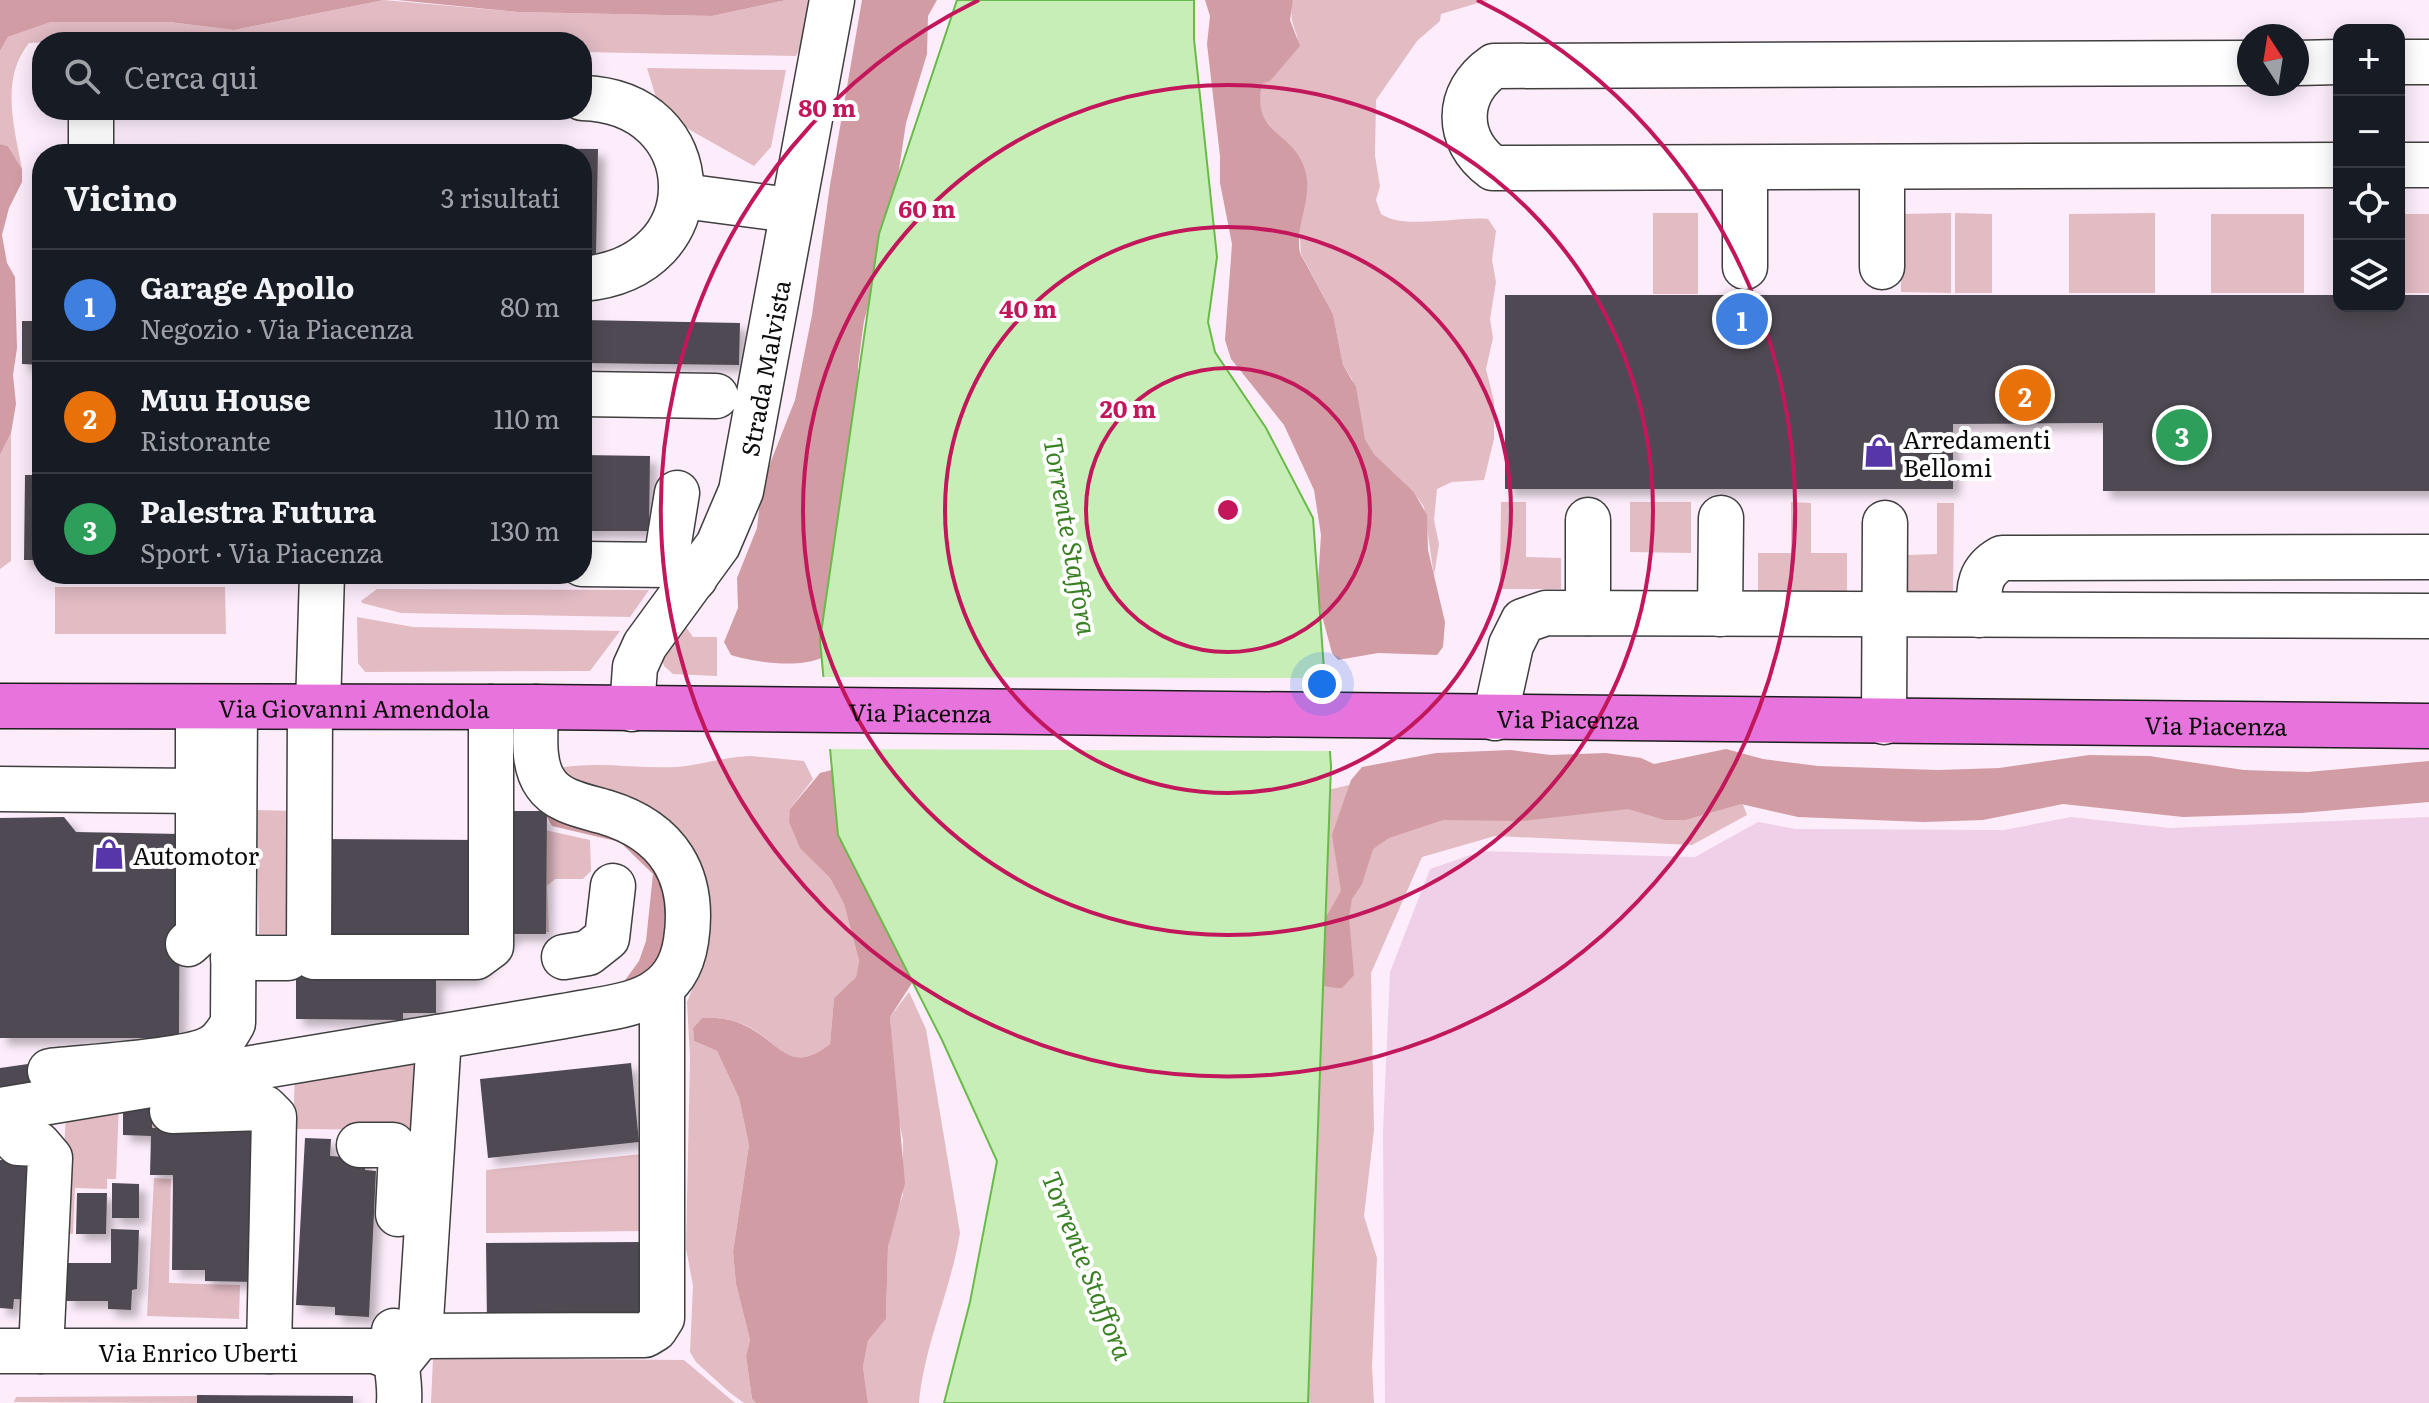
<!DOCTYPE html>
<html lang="it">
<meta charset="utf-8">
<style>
:root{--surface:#171b24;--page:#242831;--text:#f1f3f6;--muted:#9ea1a6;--line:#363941;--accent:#d93025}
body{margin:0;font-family:Literata,serif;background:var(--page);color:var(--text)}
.controls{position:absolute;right:24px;top:24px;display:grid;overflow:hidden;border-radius:16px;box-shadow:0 4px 20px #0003}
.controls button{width:72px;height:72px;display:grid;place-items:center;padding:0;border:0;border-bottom:2px solid var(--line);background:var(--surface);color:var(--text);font:40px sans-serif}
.compass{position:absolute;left:2237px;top:24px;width:72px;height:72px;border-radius:50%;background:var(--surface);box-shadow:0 4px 20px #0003;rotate:348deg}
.you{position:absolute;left:1322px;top:684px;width:28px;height:28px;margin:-20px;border:6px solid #fff;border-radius:50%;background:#1a73e8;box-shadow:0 0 0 12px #1a73e833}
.badge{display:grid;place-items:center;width:52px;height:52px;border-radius:50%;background:var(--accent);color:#fff;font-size:26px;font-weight:700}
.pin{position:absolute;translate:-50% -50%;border:4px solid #fff;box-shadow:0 2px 8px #0006}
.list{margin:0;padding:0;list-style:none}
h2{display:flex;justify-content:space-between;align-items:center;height:104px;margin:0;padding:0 32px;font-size:34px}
h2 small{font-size:26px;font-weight:400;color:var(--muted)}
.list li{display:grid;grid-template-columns:52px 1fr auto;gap:24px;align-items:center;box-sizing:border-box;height:112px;padding:0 32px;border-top:2px solid var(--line)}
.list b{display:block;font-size:30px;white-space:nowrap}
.list p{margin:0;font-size:26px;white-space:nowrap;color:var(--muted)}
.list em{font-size:26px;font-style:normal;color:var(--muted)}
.icon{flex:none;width:44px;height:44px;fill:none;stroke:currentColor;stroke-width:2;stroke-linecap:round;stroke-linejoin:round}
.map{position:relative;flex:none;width:2429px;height:1403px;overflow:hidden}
.search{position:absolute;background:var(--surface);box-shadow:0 4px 20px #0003;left:32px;top:32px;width:560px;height:88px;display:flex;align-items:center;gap:20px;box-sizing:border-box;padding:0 28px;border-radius:32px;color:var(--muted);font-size:30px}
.panel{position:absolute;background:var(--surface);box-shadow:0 4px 20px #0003;left:32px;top:144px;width:560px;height:440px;border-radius:32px}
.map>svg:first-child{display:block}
.farmland{fill:#efd0e8}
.green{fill:#e2bbc3}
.forest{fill:#d19ca3}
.water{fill:#c8eeb8;stroke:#68bb48;stroke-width:2}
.pier{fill:#fdedfb}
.building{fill:#504a53;filter:url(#shadow)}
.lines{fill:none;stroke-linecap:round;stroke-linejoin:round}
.minor-casing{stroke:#3f3f3f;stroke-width:47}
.major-casing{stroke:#1d1d1d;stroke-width:47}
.minor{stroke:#fff;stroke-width:44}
.major{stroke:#e773dd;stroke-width:44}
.ring{fill:none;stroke:#c2185b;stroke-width:4}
.labels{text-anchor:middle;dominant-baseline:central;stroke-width:8;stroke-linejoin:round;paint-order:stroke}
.street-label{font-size:24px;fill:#0c0c0c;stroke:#fff}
.poi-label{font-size:24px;fill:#0c0c0c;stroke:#fff;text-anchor:start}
.water-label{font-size:26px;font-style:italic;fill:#3a8124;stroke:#fff}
.centre{fill:#c2185b;stroke:#fff;stroke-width:4}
.ring-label{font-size:24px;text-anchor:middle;font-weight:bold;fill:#c2185b;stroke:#fff;stroke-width:8;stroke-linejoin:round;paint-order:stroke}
</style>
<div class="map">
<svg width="2429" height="1403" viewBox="0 0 2429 1403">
<defs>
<filter id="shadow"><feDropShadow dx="7" dy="7" stdDeviation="4" flood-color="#0004"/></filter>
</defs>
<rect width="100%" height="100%" fill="#fdedfb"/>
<polygon class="farmland" points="2071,817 2170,828 2429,817 2429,1403 1385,1403 1383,1130 1390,972 1430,869 1482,851 1695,857 1758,822 1796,829 2004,830"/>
<g class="green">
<path d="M384,0l134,12 194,4 74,-16h29v4l-9,9 2,19 -12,24 -214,-4v-10l-447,-3 -106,4c-29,36 -15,83 -7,126l-14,-23 -8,-2v-93l8,-14 43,-15h118l65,8z"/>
<path d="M1293,0h224h-29l-47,14 -1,7 -23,20 -41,59 -1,56 5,30 -4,14 5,14c23,16 78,2 107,5l8,12 -4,29 4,22 -6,37 3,19 -7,31 8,32v38l-10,41 -32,2 -15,7 -3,31 5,24 -5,32 -10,-69 -10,-15 -40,-38 -9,-15 -13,-60 -9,-14 -10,-51 -32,-60 -7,-103c-26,-22 -39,-31 -32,-67 9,-4 11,-10 18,-17 36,-35 4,-29 13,-67z"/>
<polygon points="647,68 786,70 771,147 754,166 690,130 658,104"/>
<rect x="1653" y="213" width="45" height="81"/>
<polygon points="1951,213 1951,293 1901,292 1901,214"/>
<polygon points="1955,213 1992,214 1992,293 1955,293"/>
<polygon points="2155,213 2155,293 2069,293 2069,214"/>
<rect x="2211" y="214" width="93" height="79"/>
<rect x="2399" y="214" width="30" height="79"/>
<polygon points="11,433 11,561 0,569 0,455"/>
<polygon points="1501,502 1526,502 1526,557 1561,558 1561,589 1500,589"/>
<polygon points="1630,502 1691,502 1691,553 1630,552"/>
<polygon points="1791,502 1811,503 1811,553 1847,553 1847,596 1758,596 1758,553 1791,553"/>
<polygon points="1937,503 1954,503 1953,594 1907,593 1908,555 1937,554"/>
<polygon points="55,587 225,587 226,634 55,634"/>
<polygon points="377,589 649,590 630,617 401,613 362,603 361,601"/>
<polygon points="357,617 413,627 620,631 590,671 365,672 358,663"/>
<polygon points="679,617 693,637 717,637 717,676 673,674 664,666 661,655"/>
<path d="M750,756l54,5 9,18 -23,30 10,38 30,31 14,26 15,57 -3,16 -22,21 -4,46c-41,32 -49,-1 -83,-18 -14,-7 -31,-9 -45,-8l-9,10 1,13 23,10 22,47 10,47 -16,107 3,32 14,56 -4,16 6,43 4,4h-12l-15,-11 -33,-30 -6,-10 3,-66 -7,-38 4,-190 -3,-56 19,-47v-17l-107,-135 -39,-35c36,-7 79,1 116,-1 25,-2 49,-10 74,-11z"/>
<polygon points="1378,778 1734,781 1747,815 1692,845 1495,836 1422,857 1371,973 1374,1130 1364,1216 1377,1258 1372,1366 1374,1403 1197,1403 1324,791"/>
<polygon points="256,810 294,811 295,934 259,934"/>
<polygon points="545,830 590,840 591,871 583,879 555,879 547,886 549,932 503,931"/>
<path d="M909,992l17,37 34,204c-9,57 -36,112 -41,170h-51l-5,-36 5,-26 18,-22 2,-72 5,-27 10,-25v-55l-6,-27 -7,-96z"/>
<polygon points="426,1052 421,1130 293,1129 295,1073"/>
<polygon points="119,1103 116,1179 107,1179 107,1189 75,1188 73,1234 60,1234 66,1112"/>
<polygon points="642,1154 644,1231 486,1233 486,1170"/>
<polygon points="154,1178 171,1179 169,1283 240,1285 239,1319 147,1316"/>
<polygon points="433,1358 684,1360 735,1403 431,1403"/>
<polygon points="197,1396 197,1403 14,1402 16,1397"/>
</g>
<g class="forest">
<polygon points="0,0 384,0 234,30 169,22 51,22 8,37 0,51"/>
<polygon points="397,0 786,0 712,16 518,12"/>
<path d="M862,0h75l-9,16 -1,38 -21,69 -14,93 -28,105 -6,45 -4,175 -31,116c-23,12 -70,5 -92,-2l-7,-13 14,-34 -1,-30 20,-50 5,-44 33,-84 17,-85 18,-130z"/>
<path d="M1205,0h88l-3,20 10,26 -30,35 -8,3c-10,52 28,45 42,83 11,29 -10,58 -4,86l33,61 10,51 13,22 9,52 9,15 40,38 13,23 1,35 17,72 -2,25 -6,8 -59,-2 -40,7 -6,-7 -15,-56 4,-62 -7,-45 -30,-65 -53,-66 -6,-19 7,-96 -12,-61v-27l-13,-112 3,-28z"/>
<polygon points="0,144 8,146 22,169 22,182 9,208 2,235 7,263 15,277 17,348 13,375 16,404 11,433 0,455"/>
<path d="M1726,749l37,10 55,7 120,4 61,-2 90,-13 60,1 95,14 64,2 121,-11v41l-128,11 -118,4 -120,-13 -80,16 -59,2 -126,-5 -57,-13 -56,16h-20l-37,-11 -107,12 -78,-1 -54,18 -16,11 -11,35 -10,15 -3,17 5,59 -12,13c-24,0 -32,-8 -39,-31l38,-66 -9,-56 19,-55 11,-13 74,-14 75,-3 40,5 55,-2 35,5 13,6z"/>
<path d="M866,761l48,219 -24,37 15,166 -17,64 -2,72 -18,22 -5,26 5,36h-112l-4,-4 -6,-43 4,-16 -14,-56 -3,-32 16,-107 -10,-47 -22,-47 -23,-10 -1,-13 9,-10c14,-1 31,1 44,8 35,17 43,50 84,18l4,-46 22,-21 3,-16 -15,-57 -14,-26 -30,-30 -11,-26 1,-13 30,-36z"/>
<polygon points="545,814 579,818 658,858 670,927 652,974 623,983 639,961 646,941 653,874 620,842 552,826"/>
</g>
<polygon class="water" points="957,0 1194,0 1194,39 1217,257 1208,322 1215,352 1266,428 1313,518 1331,766 1308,1403 944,1403 970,1302 997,1161 942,1040 838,835 820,640 879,234"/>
<polygon class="pier" points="819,677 1328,678 1334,751 826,749"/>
<g class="building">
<polygon points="163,146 598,149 596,256 582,256 582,154 163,154"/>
<polygon points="1505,295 2339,295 2339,306 2399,306 2399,295 2429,295 2429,491 2103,491 2103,423 1953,424 1953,489 1505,489"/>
<polygon points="582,320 740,323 739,365 582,363"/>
<polygon points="22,321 42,321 42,365 22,364"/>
<polygon points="582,455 650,456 649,531 582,531"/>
<polygon points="25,475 42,475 42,560 24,560"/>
<polygon points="480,811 547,811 546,934 513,934 473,978 436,980 436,1013 403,1013 403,1020 296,1019 296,931 321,839 480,840"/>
<polygon points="64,817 76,832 180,834 179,1038 0,1038 0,818"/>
<polygon points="35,1063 40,1090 0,1096 0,1068"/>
<polygon points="631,1063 639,1142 488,1158 480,1079"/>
<polygon points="153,1099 152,1128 258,1129 256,1282 205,1281 205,1270 172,1270 173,1175 150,1175 151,1136 123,1135 123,1105"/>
<polygon points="305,1138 331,1139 330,1156 366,1158 365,1170 376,1171 369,1317 335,1315 335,1307 296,1305"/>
<polygon points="0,1160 31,1161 33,1300 14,1299 13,1309 0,1308"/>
<polygon points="112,1183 139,1184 139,1218 112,1218"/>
<polygon points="77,1193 107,1193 106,1234 76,1234"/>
<polygon points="111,1229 139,1230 137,1289 132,1290 131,1310 108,1309 108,1301 66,1301 66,1263 111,1263"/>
<polygon points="641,1242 641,1322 487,1322 486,1243"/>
<polygon points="197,1395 353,1396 353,1403 197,1403"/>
</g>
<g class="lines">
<defs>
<g id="minor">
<polyline points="2399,62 2429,62"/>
<path d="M2249,63l-755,3c-39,27 -39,74 -1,102l846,-3"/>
<polyline points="2297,63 2339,62"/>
<path d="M582,98c129,3 135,170 0,181"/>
<polyline points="91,110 91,154"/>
<polyline points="2399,165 2429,165"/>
<polyline points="683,196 790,210"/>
<polyline points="1745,267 1745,168"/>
<polyline points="1882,267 1882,167"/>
<polyline points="582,394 716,396"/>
<polyline points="582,564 669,565 695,578"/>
<polyline points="669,565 667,555 677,493"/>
<polyline points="1588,613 1588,520"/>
<polyline points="1720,614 1721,518"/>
<path d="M1979,615c0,-26 -2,-43 23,-57l427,-1"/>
<polyline points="310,707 309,953 314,957 476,957 491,946 491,707"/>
<polyline points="318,707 322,574"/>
<path id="s1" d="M632,709l3,-42 10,-22 73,-100 23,-54 91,-491"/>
<polyline points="1495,718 1511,645 1523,621 1546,613 2429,616"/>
<polyline points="1884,722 1885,523"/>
<polyline points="0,789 198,791"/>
<polyline points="188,944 198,935 198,707"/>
<polyline points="564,957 588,953 607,938 613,886"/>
<polyline points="233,958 288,958"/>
<path d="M50,1071c34,-4 139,-9 163,-24 10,-6 15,-15 20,-24l2,-316"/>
<path d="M0,1110l564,-94c54,-11 112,-9 122,-75 10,-66 -18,-110 -81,-129 -20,-6 -47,-10 -59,-28 -15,-20 -10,-53 -10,-77"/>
<polyline points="172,1111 265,1108 274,1117 269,1351"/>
<polyline points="18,1143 38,1144 50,1158 41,1351"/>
<polyline points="359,1145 393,1145 401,1153 398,1214"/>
<path d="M394,1331c-1,26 7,46 5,72"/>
<polyline points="420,1336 645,1335 655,1329 662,1318 662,991"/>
<path id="s2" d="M0,1351h375l18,7"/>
<polyline points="403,1357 420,1336 439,1037"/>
</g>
<g id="major">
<path id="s3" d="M0,706l536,1 1893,19"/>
</g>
</defs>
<use href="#minor" class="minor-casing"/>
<use href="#major" class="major-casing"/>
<use href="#minor" class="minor"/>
<use href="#major" class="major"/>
</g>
<g class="ring">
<circle cx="1228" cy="510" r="142"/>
<circle cx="1228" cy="510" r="283"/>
<circle cx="1228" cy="510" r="425"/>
<path d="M1477 0A567 567 0 1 1 979 0"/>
</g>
<defs>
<symbol id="shop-bare" viewBox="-9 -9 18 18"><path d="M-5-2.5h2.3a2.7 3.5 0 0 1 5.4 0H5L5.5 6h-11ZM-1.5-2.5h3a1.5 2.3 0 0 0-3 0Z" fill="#5636a9" stroke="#fff" stroke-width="2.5" paint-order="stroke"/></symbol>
</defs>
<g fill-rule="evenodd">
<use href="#shop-bare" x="1857" y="430" width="44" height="44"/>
<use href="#shop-bare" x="87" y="832" width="44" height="44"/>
</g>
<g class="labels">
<g class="street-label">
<text stroke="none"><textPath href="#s1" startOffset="374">Strada Malvista</textPath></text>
<text stroke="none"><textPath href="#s3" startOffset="354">Via Giovanni Amendola</textPath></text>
<text stroke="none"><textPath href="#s3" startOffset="920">Via Piacenza</textPath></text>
<text stroke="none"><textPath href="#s3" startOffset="1568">Via Piacenza</textPath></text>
<text stroke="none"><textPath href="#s3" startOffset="2216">Via Piacenza</textPath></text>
<text stroke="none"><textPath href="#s2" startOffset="198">Via Enrico Uberti</textPath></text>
</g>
<g class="poi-label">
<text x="1903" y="438">Arredamenti<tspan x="1903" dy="28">Bellomi</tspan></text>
<text x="133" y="854">Automotor</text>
</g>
<g class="water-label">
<text transform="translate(1072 536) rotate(80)">Torrente Staffora</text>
<text transform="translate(1089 1265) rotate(68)">Torrente Staffora</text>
</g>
</g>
<circle cx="1228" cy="510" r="12" class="centre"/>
<g class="ring-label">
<text x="827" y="117">80 m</text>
<text x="927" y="218">60 m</text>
<text x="1028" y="318">40 m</text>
<text x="1128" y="418">20 m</text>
</g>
</svg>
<div class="controls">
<button>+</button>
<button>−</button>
<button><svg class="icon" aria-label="locate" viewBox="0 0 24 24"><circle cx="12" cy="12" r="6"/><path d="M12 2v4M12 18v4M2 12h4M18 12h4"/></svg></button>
<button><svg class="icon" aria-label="layers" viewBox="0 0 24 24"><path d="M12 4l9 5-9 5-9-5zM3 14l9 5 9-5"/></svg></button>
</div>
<svg class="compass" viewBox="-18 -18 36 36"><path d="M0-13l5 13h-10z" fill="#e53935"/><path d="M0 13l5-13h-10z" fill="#9ea1a6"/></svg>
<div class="you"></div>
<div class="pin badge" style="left:1742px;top:319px;background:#3f7fe0">1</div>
<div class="pin badge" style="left:2025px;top:395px;background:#e8710a">2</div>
<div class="pin badge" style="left:2182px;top:435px;background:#2e9e5b">3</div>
<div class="search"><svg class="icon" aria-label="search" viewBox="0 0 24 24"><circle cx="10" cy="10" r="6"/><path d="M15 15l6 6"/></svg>Cerca qui</div>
<section class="panel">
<h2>Vicino<small>3 risultati</small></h2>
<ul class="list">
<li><span class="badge" style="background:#3f7fe0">1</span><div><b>Garage Apollo</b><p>Negozio · Via Piacenza</p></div><em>80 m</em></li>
<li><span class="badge" style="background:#e8710a">2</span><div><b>Muu House</b><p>Ristorante</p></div><em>110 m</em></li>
<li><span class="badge" style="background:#2e9e5b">3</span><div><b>Palestra Futura</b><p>Sport · Via Piacenza</p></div><em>130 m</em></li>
</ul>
</section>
</div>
